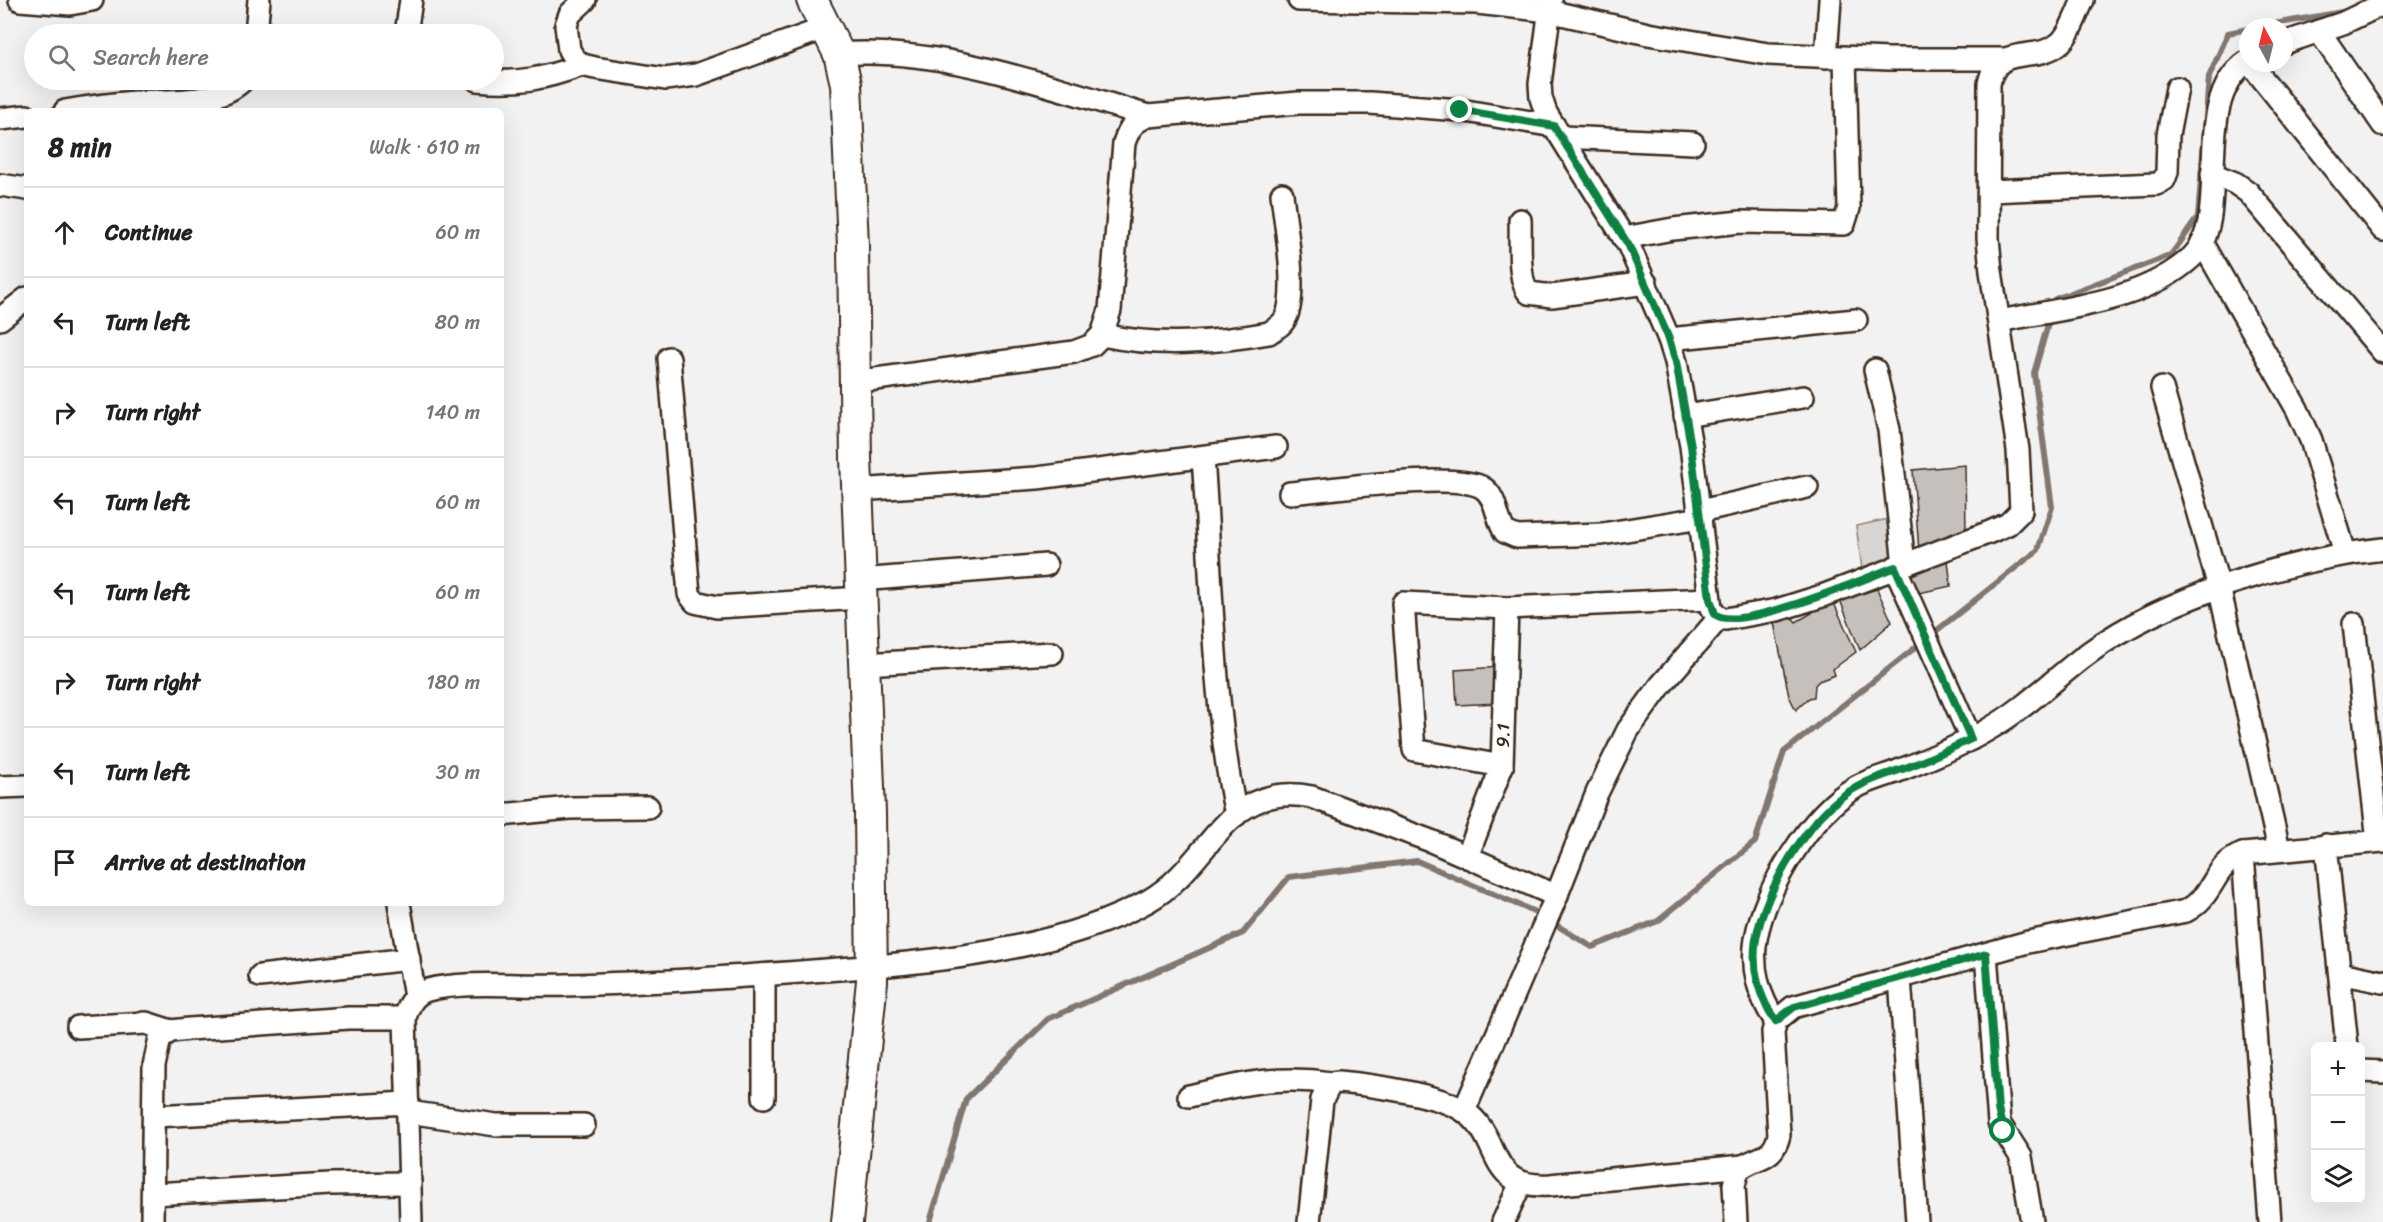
<!DOCTYPE html>
<meta charset="utf-8">
<style>
:root{--surface:#fff;--page:#f6f6f6;--text:#222;--muted:#767676;--line:#e0e0e0}
body{margin:0;font-family:Sriracha,sans-serif;background:var(--page);color:var(--text)}
.controls{position:absolute;right:18px;bottom:18px;display:grid;overflow:hidden;border-radius:9px;box-shadow:0 6px 24px #0002}
.controls button{width:54px;height:54px;display:grid;place-items:center;padding:0;border:0;border-bottom:2px solid var(--line);background:var(--surface);color:var(--text);font:30px sans-serif}
.compass{position:absolute;left:2239px;top:18px;width:54px;height:54px;border-radius:50%;background:var(--surface);box-shadow:0 6px 24px #0002;rotate:353deg}
.stop{position:absolute;width:18px;height:18px;margin:-14px;border:4px solid #0b8043;border-radius:50%;background:#fff}
.stop.end{background:#0b8043;border-color:#fff;box-shadow:0 2px 6px #0008}
.list{margin:0;padding:0;list-style:none}
h2{display:flex;justify-content:space-between;align-items:center;height:78px;margin:0;padding:0 24px;font-size:26px}
h2 small{font-size:20px;font-weight:400;color:var(--muted)}
.list li{display:grid;grid-template-columns:39px 1fr auto;gap:18px;align-items:center;box-sizing:border-box;height:90px;padding:0 24px;border-top:2px solid var(--line)}
.list b{display:block;font-size:22px;white-space:nowrap}
.list em{font-size:20px;font-style:normal;color:var(--muted)}
.icon{flex:none;width:33px;height:33px;fill:none;stroke:currentColor;stroke-width:2;stroke-linecap:round;stroke-linejoin:round}
.map{position:relative;flex:none;width:2383px;height:1222px;overflow:hidden}
.search{position:absolute;background:var(--surface);box-shadow:0 6px 24px #0002;left:24px;top:24px;width:480px;height:66px;display:flex;align-items:center;gap:15px;box-sizing:border-box;padding:0 21px;border-radius:33px;color:var(--muted);font-size:22px}
.panel{position:absolute;background:var(--surface);box-shadow:0 6px 24px #0002;left:24px;top:108px;width:480px;height:798px;border-radius:9px}
.map>svg:first-child{display:block}
.green{fill:#d8d5d2;stroke:#8a8078;stroke-width:1.5}
.lines{fill:none;stroke-linecap:round;stroke-linejoin:round}
.stream{stroke:#827770;stroke-width:6}
.building{fill:#c6c0bd;stroke:#3b2a1e;stroke-width:1.5}
.minor-casing{stroke:#3b2a1e;stroke-width:26}
.secondary-casing{stroke:#3b2a1e;stroke-width:34}
.minor{stroke:#fff;stroke-width:21}
.secondary{stroke:#fff;stroke-width:30}
.route{stroke:#0b8043;stroke-width:8}
.labels{text-anchor:middle;dominant-baseline:central;stroke-width:4.5;stroke-linejoin:round;paint-order:stroke}
.street-label{font-size:18px;fill:#3b2a1e;stroke:#fff}
</style>
<div class="map">
<svg width="2383" height="1222" viewBox="0 0 2383 1222">
<rect width="100%" height="100%" fill="#f3f2f2"/>
<filter id="ink" filterUnits="userSpaceOnUse"><feTurbulence type="fractalNoise" baseFrequency=".0167" numOctaves="2"/><feDisplacementMap in="SourceGraphic" scale="12" xChannelSelector="R" yChannelSelector="G"/><feConvolveMatrix kernelMatrix="1 2 1 2 8 2 1 2 1" color-interpolation-filters="sRGB"/></filter>
<g filter="url(#ink)">
<polygon class="green" points="1898,517 1903,551 1863,575 1856,526"/>
<g class="lines">
<g class="stream">
<polyline points="2257,27 2348,11"/>
<polyline points="2053,307 2055,299 2171,255 2198,217 2209,77 2228,33 2248,29"/>
<polyline points="930,1222 966,1099 1048,1019 1243,933 1289,877 1417,861 1535,912 1592,947 1658,921 1755,842 1784,752 2038,550 2052,507 2034,373 2050,317"/>
</g>
</g>
<g class="building">
<polygon points="1965,465 1966,534 1919,552 1913,470"/>
<polygon points="1948,561 1951,586 1914,594 1910,567"/>
<polygon points="1877,589 1892,622 1860,650 1840,600"/>
<polygon points="1833,601 1856,652 1833,669 1835,675 1819,681 1815,685 1814,697 1809,698 1796,710 1789,696 1773,618 1790,615 1796,622 1812,613 1815,607"/>
<polygon points="1500,667 1498,703 1457,705 1455,670"/>
</g>
<g class="lines">
<defs>
<g id="minor">
<polyline points="20,0 70,4 92,0"/>
<polyline points="585,0 570,14 566,25 569,50 574,58 582,65 595,68 665,79 696,75 828,27"/>
<polyline points="1299,0 1477,3 1549,11 1648,34 1768,54 1889,59 2003,59"/>
<path d="M1551,0l-11,84 1,14 5,15 83,133 40,93 7,23 15,84 20,162 8,10 7,1 51,-9 45,-14 168,-64 18,-8 13,-13 -3,-61 -27,-179 -3,-33 1,-154c8,-43 47,-19 72,-42 10,-10 16,-29 22,-42"/>
<polyline points="2319,31 2383,125"/>
<polyline points="256,34 259,0"/>
<polyline points="406,34 411,0"/>
<polyline points="2284,43 2343,23 2383,4"/>
<path d="M839,54c101,-8 213,33 309,62"/>
<polyline points="1826,57 1830,0"/>
<polyline points="2250,63 2383,230"/>
<path d="M477,80c41,4 67,-1 105,-15"/>
<path d="M65,111c23,-4 47,-7 70,-9 33,-3 83,4 108,-22"/>
<polyline points="0,119 27,116"/>
<polyline points="1562,137 1693,143"/>
<polyline points="2212,174 2235,183 2248,192 2383,352"/>
<polyline points="0,185 27,189"/>
<polyline points="1990,191 2157,184 2164,180 2167,172 2168,135 2177,88"/>
<path d="M1520,220c1,18 -3,61 9,73l23,3 94,-13"/>
<polyline points="1624,238 1673,229 1741,222 1844,224 1849,208 1845,58"/>
<polyline points="2202,242 2297,409 2311,440 2345,553"/>
<polyline points="0,319 27,298"/>
<path d="M1999,321c64,-13 143,-18 193,-64 42,-39 -4,-156 56,-196"/>
<path d="M1102,335c56,12 111,8 167,-2 7,-5 14,-8 17,-16 12,-25 -1,-94 -4,-123"/>
<polyline points="1669,339 1856,320"/>
<polyline points="669,358 689,594 695,602 717,607 861,598"/>
<polyline points="1875,370 1889,430 1904,564"/>
<path d="M854,382l220,-30 18,-7 10,-10 8,-25 14,-167c5,-15 9,-21 24,-27l151,-13h71l90,7 94,16"/>
<polyline points="2162,388 2219,587 2279,849"/>
<polyline points="1685,416 1803,397"/>
<path d="M1203,458c9,117 9,242 33,357"/>
<polyline points="857,490 1037,478 1276,447"/>
<path d="M1290,493c35,-3 167,-22 193,-5 14,9 13,31 22,44l12,5 85,-3 99,-16"/>
<polyline points="1700,511 1807,487"/>
<polyline points="1895,567 1971,739"/>
<polyline points="860,580 1046,565"/>
<polyline points="2354,624 2378,841"/>
<polyline points="864,664 1052,653"/>
<polyline points="1502,766 1414,750 1403,603 1507,608 1709,599"/>
<polyline points="0,787 27,786"/>
<polyline points="501,815 570,808 648,807"/>
<polyline points="2326,845 2347,1046"/>
<polyline points="2243,854 2270,1222"/>
<path id="s1" d="M1467,857l35,-91 5,-158"/>
<polyline points="399,903 415,997"/>
<polyline points="1986,954 1999,1123 2021,1157 2032,1222"/>
<polyline points="2340,973 2383,982"/>
<polyline points="764,975 764,1097"/>
<polyline points="260,976 409,959"/>
<polyline points="1900,978 1917,1222"/>
<path d="M1776,1021c-17,-23 -25,-53 -20,-82 8,-50 55,-126 100,-152 13,-7 29,-11 42,-16 31,-12 63,-25 91,-42 37,-21 67,-52 101,-77 75,-55 201,-93 293,-103"/>
<polyline points="78,1027 146,1023 171,1031"/>
<polyline points="2360,1071 2383,1072"/>
<path d="M1189,1096c52,-12 88,-21 142,-13"/>
<polyline points="1464,1111 1554,902 1597,793 1628,730 1661,685 1719,618"/>
<polyline points="408,1112 496,1125 584,1125"/>
<polyline points="154,1116 408,1103"/>
<polyline points="153,1194 330,1184 410,1183"/>
<polyline points="152,1222 154,1066 160,1038 171,1031 189,1029 349,1018 405,1018"/>
<path d="M411,1222l-6,-204c4,-14 9,-24 23,-28 36,-10 98,-3 137,-5 92,-2 183,-9 274,-16 98,-7 222,-20 309,-68 64,-36 75,-121 164,-104l119,44 126,55"/>
<path d="M1309,1222l13,-122 9,-17 8,-1c32,3 99,12 125,29 40,27 20,78 86,74l193,-19"/>
<polyline points="1503,1222 1521,1183"/>
<path d="M1736,1222l-2,-37 4,-15c18,-15 35,-8 41,-35l-6,-103 3,-11 17,-14 235,-65 158,-31c30,-16 26,-46 57,-57l140,-13"/>
</g>
<polyline id="secondary" points="812,0 839,54 846,84 853,246 856,458 870,813 872,981 847,1222"/>
</defs>
<use href="#minor" class="minor-casing"/>
<use href="#secondary" class="secondary-casing"/>
<use href="#minor" class="minor"/>
<use href="#secondary" class="secondary"/>
</g>
</g>
<g class="lines" filter="url(#ink)">
<path class="route" d="M1460,110l94,16 75,120 40,93 7,23 15,84 19,153 5,15c21,20 152,-36 180,-47l76,172c-21,10 -42,20 -63,28 -17,6 -35,11 -51,20 -46,24 -92,102 -101,152 -5,29 3,59 20,82l18,-14 192,-53 12,155 5,22"/>
</g>
<g class="labels">
<g class="street-label">
<text stroke="none"><textPath href="#s1" startOffset="128">9.1</textPath></text>
</g>
</g>
</svg>
<div class="controls">
<button>+</button>
<button>−</button>
<button><svg class="icon" aria-label="layers" viewBox="0 0 24 24"><path d="M12 4l9 5-9 5-9-5zM3 14l9 5 9-5"/></svg></button>
</div>
<svg class="compass" viewBox="-18 -18 36 36"><path d="M0-13l5 13h-10z" fill="#e53935"/><path d="M0 13l5-13h-10z" fill="#767676"/></svg>
<div class="stop" style="left:2003px;top:1131px"></div>
<div class="stop end" style="left:1460px;top:110px"></div>
<div class="search"><svg class="icon" aria-label="search" viewBox="0 0 24 24"><circle cx="10" cy="10" r="6"/><path d="M15 15l6 6"/></svg>Search here</div>
<section class="panel">
<h2>8 min<small>Walk · 610 m</small></h2>
<ul class="list">
<li><svg class="icon" aria-label="ahead" viewBox="0 0 24 24"><path d="M12 20V5M6 11l6-6 6 6"/></svg><div><b>Continue</b></div><em>60 m</em></li>
<li><svg class="icon" aria-label="left" viewBox="0 0 24 24"><path d="M17 20v-9H6M10 6l-5 5 5 5"/></svg><div><b>Turn left</b></div><em>80 m</em></li>
<li><svg class="icon" aria-label="right" viewBox="0 0 24 24"><path d="M7 20v-9h11M14 6l5 5-5 5"/></svg><div><b>Turn right</b></div><em>140 m</em></li>
<li><svg class="icon" aria-label="left" viewBox="0 0 24 24"><path d="M17 20v-9H6M10 6l-5 5 5 5"/></svg><div><b>Turn left</b></div><em>60 m</em></li>
<li><svg class="icon" aria-label="left" viewBox="0 0 24 24"><path d="M17 20v-9H6M10 6l-5 5 5 5"/></svg><div><b>Turn left</b></div><em>60 m</em></li>
<li><svg class="icon" aria-label="right" viewBox="0 0 24 24"><path d="M7 20v-9h11M14 6l5 5-5 5"/></svg><div><b>Turn right</b></div><em>180 m</em></li>
<li><svg class="icon" aria-label="left" viewBox="0 0 24 24"><path d="M17 20v-9H6M10 6l-5 5 5 5"/></svg><div><b>Turn left</b></div><em>30 m</em></li>
<li><svg class="icon" aria-label="arrive" viewBox="0 0 24 24"><path d="M6 21V4h12l-3 4 3 4H6"/></svg><div><b>Arrive at destination</b></div></li>
</ul>
</section>
</div>
